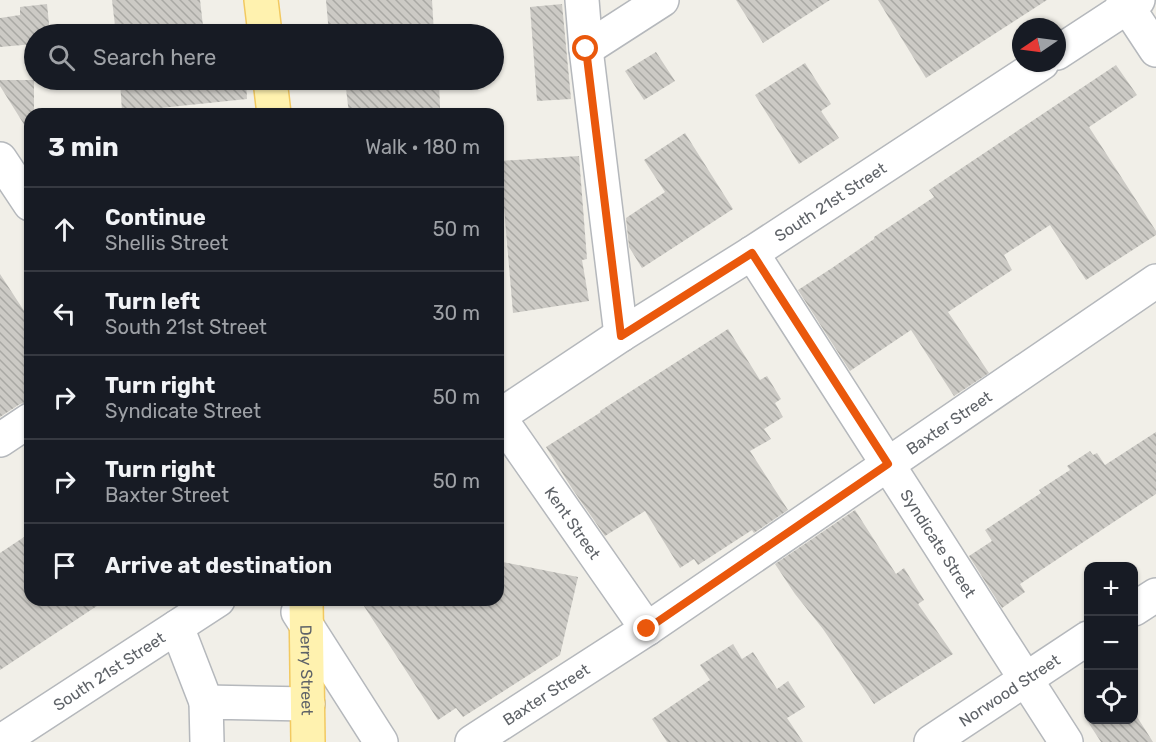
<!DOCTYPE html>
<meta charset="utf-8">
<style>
:root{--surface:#171b24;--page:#242831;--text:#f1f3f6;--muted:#9ea1a6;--line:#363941}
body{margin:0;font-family:Rubik,sans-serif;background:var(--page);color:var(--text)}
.controls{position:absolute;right:18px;bottom:18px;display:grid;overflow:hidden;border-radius:12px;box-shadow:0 2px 4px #0004}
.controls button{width:54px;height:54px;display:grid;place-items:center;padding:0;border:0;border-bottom:2px solid var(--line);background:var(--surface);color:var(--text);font:30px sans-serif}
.compass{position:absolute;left:1012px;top:18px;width:54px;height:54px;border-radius:50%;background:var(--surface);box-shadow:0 2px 4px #0004;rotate:257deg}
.stop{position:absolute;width:18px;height:18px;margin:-14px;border:4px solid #ea580c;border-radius:50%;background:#fff}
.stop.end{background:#ea580c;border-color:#fff;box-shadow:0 2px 6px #0008}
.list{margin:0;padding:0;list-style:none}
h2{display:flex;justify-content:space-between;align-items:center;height:78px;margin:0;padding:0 24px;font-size:26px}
h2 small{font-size:20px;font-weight:400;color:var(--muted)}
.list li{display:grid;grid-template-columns:39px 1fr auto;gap:18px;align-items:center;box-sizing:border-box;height:84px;padding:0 24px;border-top:2px solid var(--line)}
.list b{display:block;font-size:22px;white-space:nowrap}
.list p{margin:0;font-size:20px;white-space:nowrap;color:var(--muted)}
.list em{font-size:20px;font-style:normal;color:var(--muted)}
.icon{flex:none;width:33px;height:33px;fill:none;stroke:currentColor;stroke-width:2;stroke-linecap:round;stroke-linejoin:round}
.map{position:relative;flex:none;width:1156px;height:742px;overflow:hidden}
.search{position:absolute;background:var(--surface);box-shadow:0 2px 4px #0004;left:24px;top:24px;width:480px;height:66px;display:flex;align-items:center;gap:15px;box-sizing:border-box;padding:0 21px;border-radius:33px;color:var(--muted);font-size:22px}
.panel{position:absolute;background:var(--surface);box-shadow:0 2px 4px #0004;left:24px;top:108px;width:480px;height:498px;border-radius:18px}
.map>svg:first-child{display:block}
.building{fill:url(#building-back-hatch)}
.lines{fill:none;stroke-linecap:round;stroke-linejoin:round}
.minor-casing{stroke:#b5b8bc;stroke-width:36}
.major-casing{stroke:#f2c960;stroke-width:36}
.minor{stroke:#fff;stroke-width:33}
.major{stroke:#fff2af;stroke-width:33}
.route{stroke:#ea580c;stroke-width:8}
.labels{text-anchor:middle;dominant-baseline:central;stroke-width:4.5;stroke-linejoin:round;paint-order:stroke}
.street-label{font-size:16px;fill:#5f6368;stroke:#fff}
</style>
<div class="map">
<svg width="1156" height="742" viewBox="0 0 1156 742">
<defs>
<pattern id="building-back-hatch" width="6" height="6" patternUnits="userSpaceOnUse" patternTransform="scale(1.5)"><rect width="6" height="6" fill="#cccac5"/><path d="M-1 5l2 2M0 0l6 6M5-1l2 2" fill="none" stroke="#a9a8a4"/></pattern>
</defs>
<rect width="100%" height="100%" fill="#f1efe8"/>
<g class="building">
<polygon points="112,0 200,0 203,26 116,34"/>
<polygon points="326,0 432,0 434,34 329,34"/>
<polygon points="736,0 830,0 763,43"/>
<polygon points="878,0 1047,0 926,78"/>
<polygon points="47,4 50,34 34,34 34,44 0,47 0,18 20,15 20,7"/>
<polygon points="562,4 571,99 537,101 530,7"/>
<polygon points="656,52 675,81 644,100 625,71"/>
<polygon points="805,63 831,104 821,111 839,138 799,164 755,95"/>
<polygon points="1116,65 1137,95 1089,127 1156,231 1156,235 1086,280 1050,225 1004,255 1012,270 948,312 989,373 954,396 911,330 850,371 798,290 832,268 874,239 874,237 934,197 929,190"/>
<polygon points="0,80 34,80 34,114 30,114 30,134 0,86"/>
<polygon points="120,80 246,80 247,99 122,112"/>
<polygon points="345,80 439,80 440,108 384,114 349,114"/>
<polygon points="685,133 733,209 642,268 629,247 626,218 665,192 644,160"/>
<polygon points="579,156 587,259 582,260 589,301 513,313 500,161"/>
<polygon points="0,274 30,320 30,401 20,404 0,417"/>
<polygon points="728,329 760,380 767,376 781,399 775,403 783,417 764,429 771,439 750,451 788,510 754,533 752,530 698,565 694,559 680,568 645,511 605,536 573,490 546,447 601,412 600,411"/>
<polygon points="1156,432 1156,494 1020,584 1025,592 1002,608 969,556 992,541 985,530 1041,493 1039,490 1070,470 1067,466 1090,451 1093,455 1097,453 1105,465"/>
<polygon points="855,510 896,574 904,568 924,600 918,604 953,654 874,704 823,629 795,594 775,564"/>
<polygon points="30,533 30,600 106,600 0,670 0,553"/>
<polygon points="498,561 578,577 560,655 463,717 456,708 438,720 360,600 498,600"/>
<polygon points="733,644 742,659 753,652 777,689 788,681 805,707 787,718 803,742 667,742 652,719 710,680 700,665"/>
<polygon points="1134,712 1153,742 1101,742 1084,716 1089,714 1089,720 1134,720"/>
</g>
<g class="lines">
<defs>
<g id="minor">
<polyline points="582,0 586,49 621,335"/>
<polyline points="1123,0 1156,50"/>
<polyline points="586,49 662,0"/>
<polyline points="1057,53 1138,0"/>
<polyline points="0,159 30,204"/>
<path id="s1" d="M752,253l314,489"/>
<path id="s2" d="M498,417l123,-82 131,-82 290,-190"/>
<path id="s3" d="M499,417l148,212"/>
<polyline points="0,440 30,420"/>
<polyline points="1134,609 1156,595"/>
<polyline points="298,612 381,742"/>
<polyline points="177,627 206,702"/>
<path id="s4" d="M0,742l218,-142"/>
<polyline points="207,742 206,702 308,704"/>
<path id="s5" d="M472,742l175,-113 509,-348"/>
<path id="s6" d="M931,742l157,-104"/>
</g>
<g id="major">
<polyline points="261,0 265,34"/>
<polyline points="270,80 274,114"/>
<path id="s7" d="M306,600l2,142"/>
</g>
</defs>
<use href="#minor" class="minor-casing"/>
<use href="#major" class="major-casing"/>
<use href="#minor" class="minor"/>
<use href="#major" class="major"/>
</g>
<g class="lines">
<polyline class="route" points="586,49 621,336 752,253 888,464 647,629"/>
</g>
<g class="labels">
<g class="street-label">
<text stroke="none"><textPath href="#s2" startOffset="396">South 21st Street</textPath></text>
<text stroke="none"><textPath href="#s5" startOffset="574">Baxter Street</textPath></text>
<text stroke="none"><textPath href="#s3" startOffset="129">Kent Street</textPath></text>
<text stroke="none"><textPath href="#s1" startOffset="345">Syndicate Street</textPath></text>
<text stroke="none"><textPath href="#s4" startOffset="130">South 21st Street</textPath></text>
<text stroke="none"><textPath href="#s7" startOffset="70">Derry Street</textPath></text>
<text stroke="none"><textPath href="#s6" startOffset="94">Norwood Street</textPath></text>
<text stroke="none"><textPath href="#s5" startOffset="88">Baxter Street</textPath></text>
</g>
</g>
</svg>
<div class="controls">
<button>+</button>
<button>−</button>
<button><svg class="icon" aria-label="locate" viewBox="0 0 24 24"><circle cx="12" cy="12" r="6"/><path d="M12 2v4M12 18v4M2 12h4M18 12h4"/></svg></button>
</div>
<svg class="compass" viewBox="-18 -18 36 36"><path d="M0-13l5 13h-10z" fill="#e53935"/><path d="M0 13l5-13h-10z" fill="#9ea1a6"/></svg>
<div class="stop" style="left:586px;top:49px"></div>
<div class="stop end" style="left:647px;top:629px"></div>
<div class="search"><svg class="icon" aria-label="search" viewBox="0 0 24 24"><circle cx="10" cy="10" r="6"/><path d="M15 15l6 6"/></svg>Search here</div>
<section class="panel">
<h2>3 min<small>Walk · 180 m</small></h2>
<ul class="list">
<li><svg class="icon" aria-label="ahead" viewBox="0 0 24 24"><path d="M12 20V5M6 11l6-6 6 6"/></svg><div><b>Continue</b><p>Shellis Street</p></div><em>50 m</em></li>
<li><svg class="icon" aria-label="left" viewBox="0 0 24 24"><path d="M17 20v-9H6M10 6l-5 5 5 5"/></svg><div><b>Turn left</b><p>South 21st Street</p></div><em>30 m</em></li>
<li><svg class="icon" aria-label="right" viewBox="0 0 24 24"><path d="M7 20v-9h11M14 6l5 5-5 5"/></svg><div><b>Turn right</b><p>Syndicate Street</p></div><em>50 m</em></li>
<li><svg class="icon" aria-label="right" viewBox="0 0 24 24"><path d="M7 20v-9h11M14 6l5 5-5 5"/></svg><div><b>Turn right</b><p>Baxter Street</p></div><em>50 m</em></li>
<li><svg class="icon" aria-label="arrive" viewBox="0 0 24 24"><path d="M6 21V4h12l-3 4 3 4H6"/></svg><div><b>Arrive at destination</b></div></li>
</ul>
</section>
</div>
